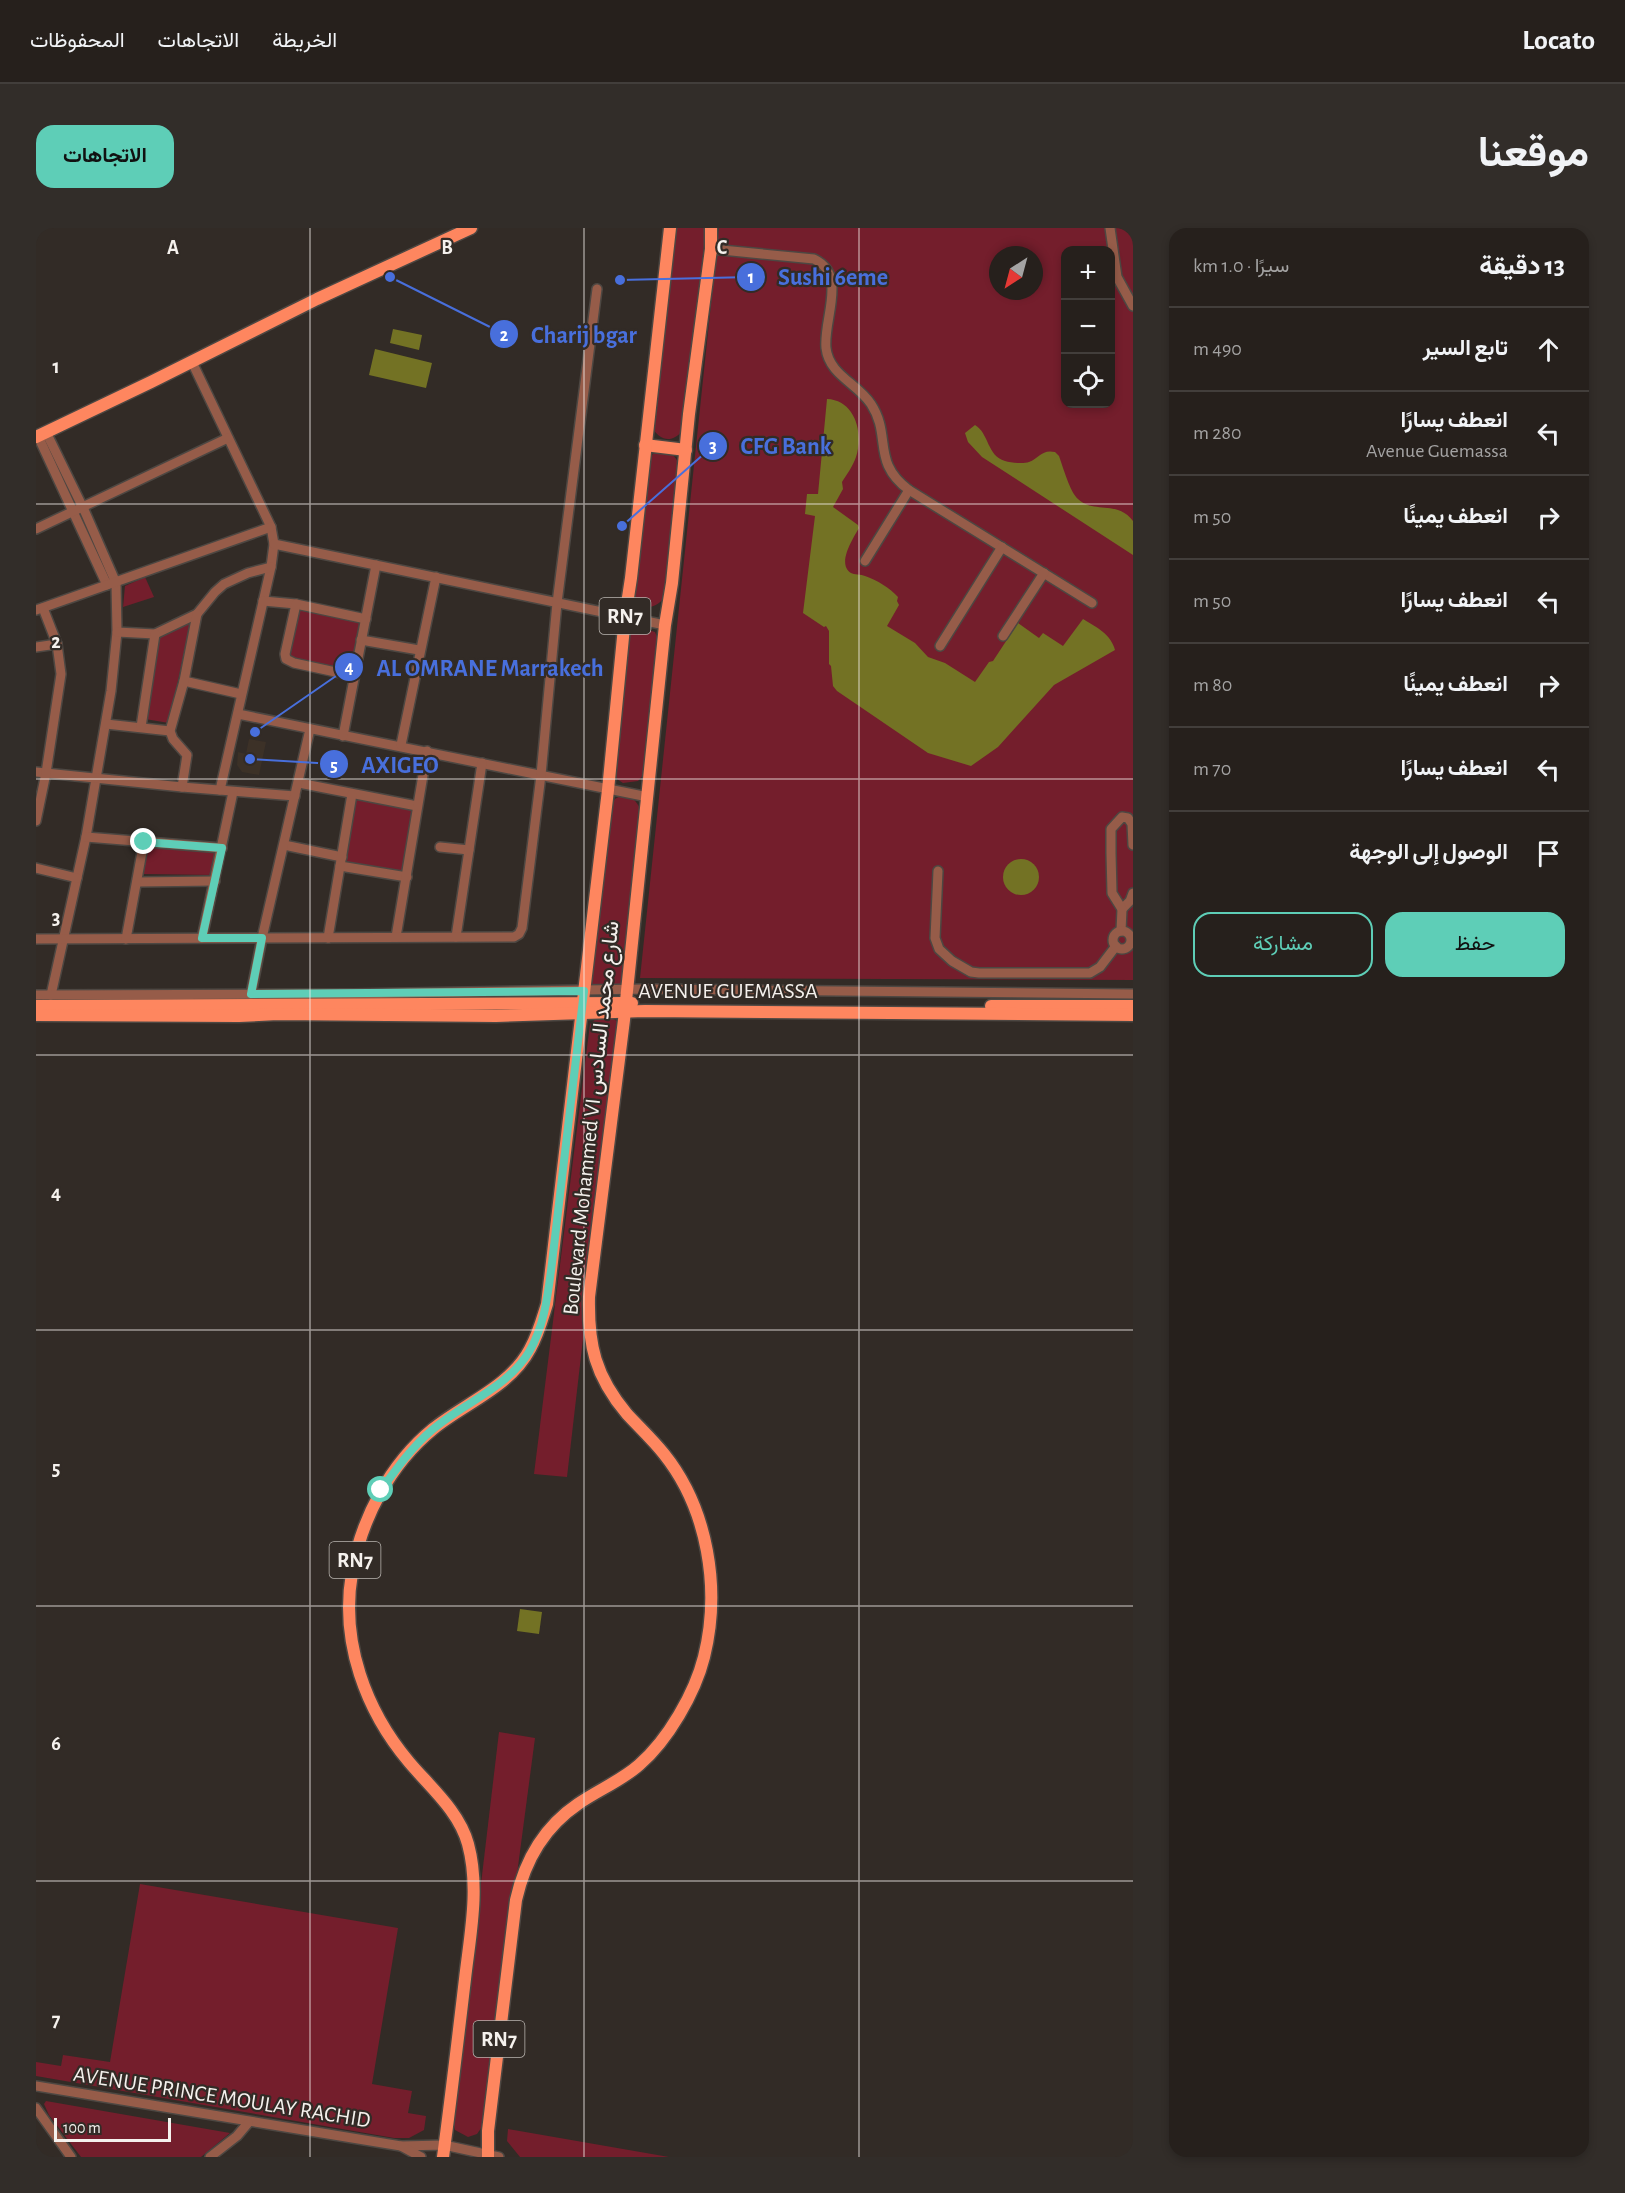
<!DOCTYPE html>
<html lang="ar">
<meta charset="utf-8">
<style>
:root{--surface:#26201c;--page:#322d29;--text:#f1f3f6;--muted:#a4a3a3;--line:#423e3b;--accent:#5eceb7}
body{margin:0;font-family:"Alegreya Sans",Vazirmatn,sans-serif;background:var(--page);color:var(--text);direction:rtl}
.controls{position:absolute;right:18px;top:18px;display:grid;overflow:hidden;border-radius:12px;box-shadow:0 3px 9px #0003}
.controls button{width:54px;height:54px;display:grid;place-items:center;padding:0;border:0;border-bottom:2px solid var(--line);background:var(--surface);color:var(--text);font:30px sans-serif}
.compass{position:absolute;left:953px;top:18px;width:54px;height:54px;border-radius:50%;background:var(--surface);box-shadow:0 3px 9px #0003;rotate:216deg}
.scale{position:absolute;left:18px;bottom:15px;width:117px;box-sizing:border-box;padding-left:6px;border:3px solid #f5f1ed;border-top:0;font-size:16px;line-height:21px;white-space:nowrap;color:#f5f1ed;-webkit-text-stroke:4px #322b26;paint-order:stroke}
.stop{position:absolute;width:18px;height:18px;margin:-14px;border:4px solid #5eceb7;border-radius:50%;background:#fff}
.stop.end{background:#5eceb7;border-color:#fff;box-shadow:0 2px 6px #0008}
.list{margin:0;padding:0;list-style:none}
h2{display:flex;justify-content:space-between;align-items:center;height:78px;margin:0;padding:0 24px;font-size:26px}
h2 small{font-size:20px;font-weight:400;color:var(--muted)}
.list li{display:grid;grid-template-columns:39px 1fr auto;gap:18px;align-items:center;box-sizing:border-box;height:84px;padding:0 24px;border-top:2px solid var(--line)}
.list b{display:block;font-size:22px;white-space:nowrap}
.list p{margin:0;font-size:20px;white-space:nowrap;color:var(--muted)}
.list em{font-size:20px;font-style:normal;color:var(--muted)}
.actions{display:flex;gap:12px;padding:18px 24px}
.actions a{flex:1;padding:14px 0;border:2px solid var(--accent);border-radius:18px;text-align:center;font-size:21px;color:var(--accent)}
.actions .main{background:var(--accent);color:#111}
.icon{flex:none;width:33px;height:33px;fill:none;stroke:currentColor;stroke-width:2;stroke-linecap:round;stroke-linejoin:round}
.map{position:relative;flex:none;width:1097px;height:1929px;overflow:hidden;direction:ltr;border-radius:18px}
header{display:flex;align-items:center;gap:36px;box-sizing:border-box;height:84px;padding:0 30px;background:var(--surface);border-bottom:2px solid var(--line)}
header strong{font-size:28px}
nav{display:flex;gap:33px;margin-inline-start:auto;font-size:21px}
.intro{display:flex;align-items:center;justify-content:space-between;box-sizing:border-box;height:144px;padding:0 36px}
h1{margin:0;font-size:42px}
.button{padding:15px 27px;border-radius:18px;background:var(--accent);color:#111;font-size:21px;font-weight:700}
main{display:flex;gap:36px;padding:0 36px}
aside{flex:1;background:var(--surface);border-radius:18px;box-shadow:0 3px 9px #0003}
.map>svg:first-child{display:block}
.built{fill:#3c3127}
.green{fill:#741e2c;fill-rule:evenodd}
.water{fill:#737224}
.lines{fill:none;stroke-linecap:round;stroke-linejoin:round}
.minor-casing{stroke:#4d4742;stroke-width:12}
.major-casing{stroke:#4d4742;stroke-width:15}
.minor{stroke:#965c49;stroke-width:9}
.major{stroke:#fe865f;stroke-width:12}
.route{stroke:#5eceb7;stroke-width:8}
.grid{fill:none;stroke:#f5f1ed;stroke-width:1.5;stroke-opacity:0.55}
.labels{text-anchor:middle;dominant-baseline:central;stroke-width:4.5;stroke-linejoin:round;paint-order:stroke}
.shield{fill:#322b26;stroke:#bab6b1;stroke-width:1.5}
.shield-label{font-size:21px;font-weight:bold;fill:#f5f1ed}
.street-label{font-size:22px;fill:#f5f1ed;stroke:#322b26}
.grid-label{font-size:20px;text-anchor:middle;font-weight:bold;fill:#f5f1ed;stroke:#322b26;stroke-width:4.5;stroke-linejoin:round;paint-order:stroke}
.leader{fill:none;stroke:#486fdc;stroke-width:2}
.callout-dot{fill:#486fdc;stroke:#322b26;stroke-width:2}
.mark-label{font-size:18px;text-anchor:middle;font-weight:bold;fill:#fff}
.callout-label{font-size:24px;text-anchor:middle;font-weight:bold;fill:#486fdc;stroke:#322b26;stroke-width:4.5;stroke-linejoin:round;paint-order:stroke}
</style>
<header>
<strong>Locato</strong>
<nav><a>الخريطة</a><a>الاتجاهات</a><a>المحفوظات</a></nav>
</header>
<div class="intro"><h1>موقعنا</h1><a class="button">الاتجاهات</a></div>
<main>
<aside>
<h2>13 دقيقة<small>سيرًا · 1.0 km</small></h2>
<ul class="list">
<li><svg class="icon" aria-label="ahead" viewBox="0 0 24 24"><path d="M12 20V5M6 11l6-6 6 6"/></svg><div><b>تابع السير</b></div><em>490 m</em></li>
<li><svg class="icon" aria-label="left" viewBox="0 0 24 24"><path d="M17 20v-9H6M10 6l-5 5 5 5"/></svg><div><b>انعطف يسارًا</b><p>Avenue Guemassa</p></div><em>280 m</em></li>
<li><svg class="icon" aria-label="right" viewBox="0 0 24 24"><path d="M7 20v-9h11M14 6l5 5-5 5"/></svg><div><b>انعطف يمينًا</b></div><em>50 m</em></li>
<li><svg class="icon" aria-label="left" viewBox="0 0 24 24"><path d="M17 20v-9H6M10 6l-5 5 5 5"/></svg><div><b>انعطف يسارًا</b></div><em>50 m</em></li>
<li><svg class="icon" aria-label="right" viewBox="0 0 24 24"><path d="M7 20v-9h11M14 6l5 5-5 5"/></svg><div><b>انعطف يمينًا</b></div><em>80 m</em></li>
<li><svg class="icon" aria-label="left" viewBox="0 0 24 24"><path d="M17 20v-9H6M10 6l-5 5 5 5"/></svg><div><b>انعطف يسارًا</b></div><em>70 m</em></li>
<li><svg class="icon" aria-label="arrive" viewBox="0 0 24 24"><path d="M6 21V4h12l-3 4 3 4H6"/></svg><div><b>الوصول إلى الوجهة</b></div></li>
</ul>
<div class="actions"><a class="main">حفظ</a><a>مشاركة</a></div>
</aside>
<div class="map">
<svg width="1097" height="1929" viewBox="0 0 1097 1929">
<rect width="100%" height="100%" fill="#322b26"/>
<polygon class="built" points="213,511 230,514 223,547 206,544 201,537 202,524 210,526"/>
<g class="green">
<path d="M639,0h31l-23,202c-10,13 -23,12 -31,-3z"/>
<path d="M683,0h414v752l-493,-2zM1030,22h44v154h-44zM962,27h36v36h-36z"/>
<path d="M623,224c11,1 16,2 20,13l-15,133c-10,13 -25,12 -31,-5l15,-132 5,-7z"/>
<polygon points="109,349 118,369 87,379 89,358"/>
<polygon points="261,378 326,392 314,446 251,431"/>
<polygon points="156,387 133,495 109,491 119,404"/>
<polygon points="606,400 619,404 623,414 609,545 602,553 587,555 581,551 577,544 593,408 599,401"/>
<path d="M586,567c10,1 14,5 18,14l-19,177h-33l22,-180 5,-7z"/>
<polygon points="319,570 379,580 368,646 308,636"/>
<polygon points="111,612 184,618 178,647 105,646"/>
<polygon points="561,790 577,791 581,793 582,809 531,1249 498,1246 554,796"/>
<polygon points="463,1504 499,1510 448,1896 441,1906 432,1909 419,1902 417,1892"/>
<polygon points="104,1656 362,1700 336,1856 376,1863 372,1885 390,1888 388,1902 373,1910 358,1910 0,1848 0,1834 25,1838 27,1827 74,1834"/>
<polygon points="10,1873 194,1905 165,1929 45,1929 13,1887 8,1876"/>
<polygon points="472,1901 633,1929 484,1929 471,1913"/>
</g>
<g class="water">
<polygon points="357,101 386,107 383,122 354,115"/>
<polygon points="339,121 396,135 390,160 333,147"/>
<path d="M791,171c28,1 37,34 29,58 -3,9 -9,17 -14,25l1,7 -10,18 25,18 1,3c-5,9 -23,36 -8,45 3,2 10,1 14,3 12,4 25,12 33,21l-1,4 2,4 -12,21 28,17 13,14 17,6 30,19 14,-20 4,-1 25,-38 21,15 4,-5 20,13 20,-27c13,8 28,15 32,31l-61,35 -56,62 -27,19 -43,-13 -91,-62 -4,-5 -2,-20 -2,-2v-33l-3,-5 -2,1 -21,-14 12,-97 -10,-2 2,-20h11z"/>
<path d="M939,197c14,8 12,31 30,36 6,2 19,3 24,1 10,-4 13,-13 26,-10l4,4c4,11 11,36 19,43 15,15 40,1 55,22v34l-151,-98 -14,-15 -3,-9z"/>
<circle cx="985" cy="649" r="18"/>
<polygon points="484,1381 506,1384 503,1406 481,1403"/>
</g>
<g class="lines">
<defs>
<g id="minor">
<polyline points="1074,0 1081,49 1097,78"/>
<path d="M675,21l103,10c34,16 9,60 12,89 3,27 31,35 45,56 21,32 0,58 38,86l183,113"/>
<polyline points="156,134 235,299 238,316 235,339 184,562"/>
<polyline points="10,204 49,284 80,355 81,404 75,463 50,609 15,767"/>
<polyline points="2,208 71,357"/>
<polyline points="0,301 192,210"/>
<polyline points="238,316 629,397"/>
<polyline points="829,333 873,262"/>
<polyline points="227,373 260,376 330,391"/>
<polyline points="260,376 249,426 250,431 258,435 318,448"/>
<polyline points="0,382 235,299"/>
<polyline points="81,404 119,406 161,386 179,364 188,356 212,345 235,339"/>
<polyline points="967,408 1008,345"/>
<polyline points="325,412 383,422"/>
<polyline points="904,418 966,319"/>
<polyline points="0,419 21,416"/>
<polyline points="148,453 205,466"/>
<polyline points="202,486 612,569"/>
<polyline points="70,496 134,503"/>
<polyline points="105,499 119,406"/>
<polyline points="307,508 340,337"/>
<polyline points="365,517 400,349"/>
<polyline points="0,544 146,559 259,568"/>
<polyline points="263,555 381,578"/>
<polyline points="146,559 151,527 137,511 134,503 148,453 161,386"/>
<polyline points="0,593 10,545 25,446 21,416 7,380"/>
<polyline points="50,609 186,620"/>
<polyline points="248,617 306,629"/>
<polyline points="404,619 433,622"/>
<polyline points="304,638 371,649"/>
<polyline points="0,640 41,650"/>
<polyline points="902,643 899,710 903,721 916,733 935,744 943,745 1054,745 1064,739 1080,718"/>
<polyline points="101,654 179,653"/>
<polyline points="1086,681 1094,673 1097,665"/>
<polyline points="1085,703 1086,681 1076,665 1075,625 1075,601 1086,589 1092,590 1096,596 1097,617"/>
<circle cx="1086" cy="712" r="9"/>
<polyline points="360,709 391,523"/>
<polyline points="420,709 446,535"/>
<polyline points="166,710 197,564"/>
<polyline points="292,710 316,566"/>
<polyline points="0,711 478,709 483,706 486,700 505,547 521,375 561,61"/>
<polyline points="90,711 108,613"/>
<polyline points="215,766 226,710 274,501"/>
<polyline points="0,767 317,766 609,761 1097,766"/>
<polyline points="0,1858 365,1918 408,1917 463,1929"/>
<polyline points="0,1880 35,1929"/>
<polyline points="365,1918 385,1929"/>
<polyline points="174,1929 201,1908 212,1895"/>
</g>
<g id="major">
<polyline points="0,209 115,154 281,71 435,0"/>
<polyline points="609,217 650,222"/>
<polyline points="0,778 596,775"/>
<polyline points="955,778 1097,778"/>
<polyline points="0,787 203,788 242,786 460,788 609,783 1097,787"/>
<path d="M407,1929c8,-59 15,-119 22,-178 5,-44 15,-91 3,-135 -9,-33 -38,-57 -59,-82 -43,-51 -69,-120 -57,-189 9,-54 38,-109 81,-144 32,-26 77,-42 97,-80 8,-14 12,-29 17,-45l61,-514 17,-173 6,-39 39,-350"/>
<path d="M452,1929v-26l28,-231c9,-40 28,-73 62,-96 20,-14 43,-23 61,-39 29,-25 56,-72 65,-108 17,-68 4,-148 -40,-203 -11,-14 -25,-27 -37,-40 -32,-38 -39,-69 -38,-117l35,-277 41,-395 7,-42 17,-169 22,-165v-21"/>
</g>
</defs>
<use href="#minor" class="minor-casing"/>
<use href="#major" class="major-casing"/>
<use href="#minor" class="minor"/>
<use href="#major" class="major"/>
</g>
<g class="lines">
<path class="route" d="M108,614l78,6 -20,90h60l-11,56 333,-3 -32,272c-4,30 -7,62 -23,89 -23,37 -66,51 -97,78 -20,17 -35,38 -51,60"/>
</g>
<path class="grid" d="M274,0v1929M548,0v1929M823,0v1929M0,276h1097M0,551h1097M0,827h1097M0,1102h1097M0,1378h1097M0,1653h1097"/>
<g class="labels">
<g class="shield">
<rect x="563.5" y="370" width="51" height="36" rx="4.5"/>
<rect x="293.5" y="1314" width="51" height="36" rx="4.5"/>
<rect x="437.5" y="1793" width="51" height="36" rx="4.5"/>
</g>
<g class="shield-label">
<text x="589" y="388">RN7</text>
<text x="319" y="1332">RN7</text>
<text x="463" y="1811">RN7</text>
</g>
<g class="street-label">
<text x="692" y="763">AVENUE GUEMASSA</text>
<text transform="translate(555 890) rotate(-84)">Boulevard Mohammed VI شارع محمد السادس</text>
<text transform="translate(186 1869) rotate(9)">AVENUE PRINCE MOULAY RACHID</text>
</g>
</g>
<g class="grid-label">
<text x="137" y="26">A</text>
<text x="411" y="26">B</text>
<text x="686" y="26">C</text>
<text x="20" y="145">1</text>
<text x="20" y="420">2</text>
<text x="20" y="696">3</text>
<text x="20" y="971">4</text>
<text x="20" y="1247">5</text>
<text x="20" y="1522">6</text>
<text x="20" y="1798">7</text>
</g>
<path class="leader" d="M584 52L715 49M354 49L468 106M586 298L677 218M219 504L313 439M214 531L298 536"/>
<g class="callout-dot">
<circle cx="584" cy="52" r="6"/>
<circle cx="354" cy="49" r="6"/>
<circle cx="586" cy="298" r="6"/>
<circle cx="219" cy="504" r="6"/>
<circle cx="214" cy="531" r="6"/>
<circle cx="715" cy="49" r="15"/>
<circle cx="468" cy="106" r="15"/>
<circle cx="677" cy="218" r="15"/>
<circle cx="313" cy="439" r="15"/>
<circle cx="298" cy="536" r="15"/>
</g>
<g class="mark-label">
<text x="715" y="55">1</text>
<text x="468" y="113">2</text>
<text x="677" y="224">3</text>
<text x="313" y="445">4</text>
<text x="298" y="543">5</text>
</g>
<g class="callout-label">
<text x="797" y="57">Sushi 6eme</text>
<text x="548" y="115">Charij bgar</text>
<text x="750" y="226">CFG Bank</text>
<text x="454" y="448">AL OMRANE Marrakech</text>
<text x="364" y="545">AXIGEO</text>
</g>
</svg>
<div class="controls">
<button>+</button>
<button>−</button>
<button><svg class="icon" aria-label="locate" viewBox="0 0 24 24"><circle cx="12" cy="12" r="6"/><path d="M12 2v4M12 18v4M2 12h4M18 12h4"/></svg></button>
</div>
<svg class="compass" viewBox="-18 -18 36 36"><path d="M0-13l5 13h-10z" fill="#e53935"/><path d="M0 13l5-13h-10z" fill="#a4a3a3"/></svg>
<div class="scale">100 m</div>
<div class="stop" style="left:345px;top:1262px"></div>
<div class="stop end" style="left:108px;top:614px"></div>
</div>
</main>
